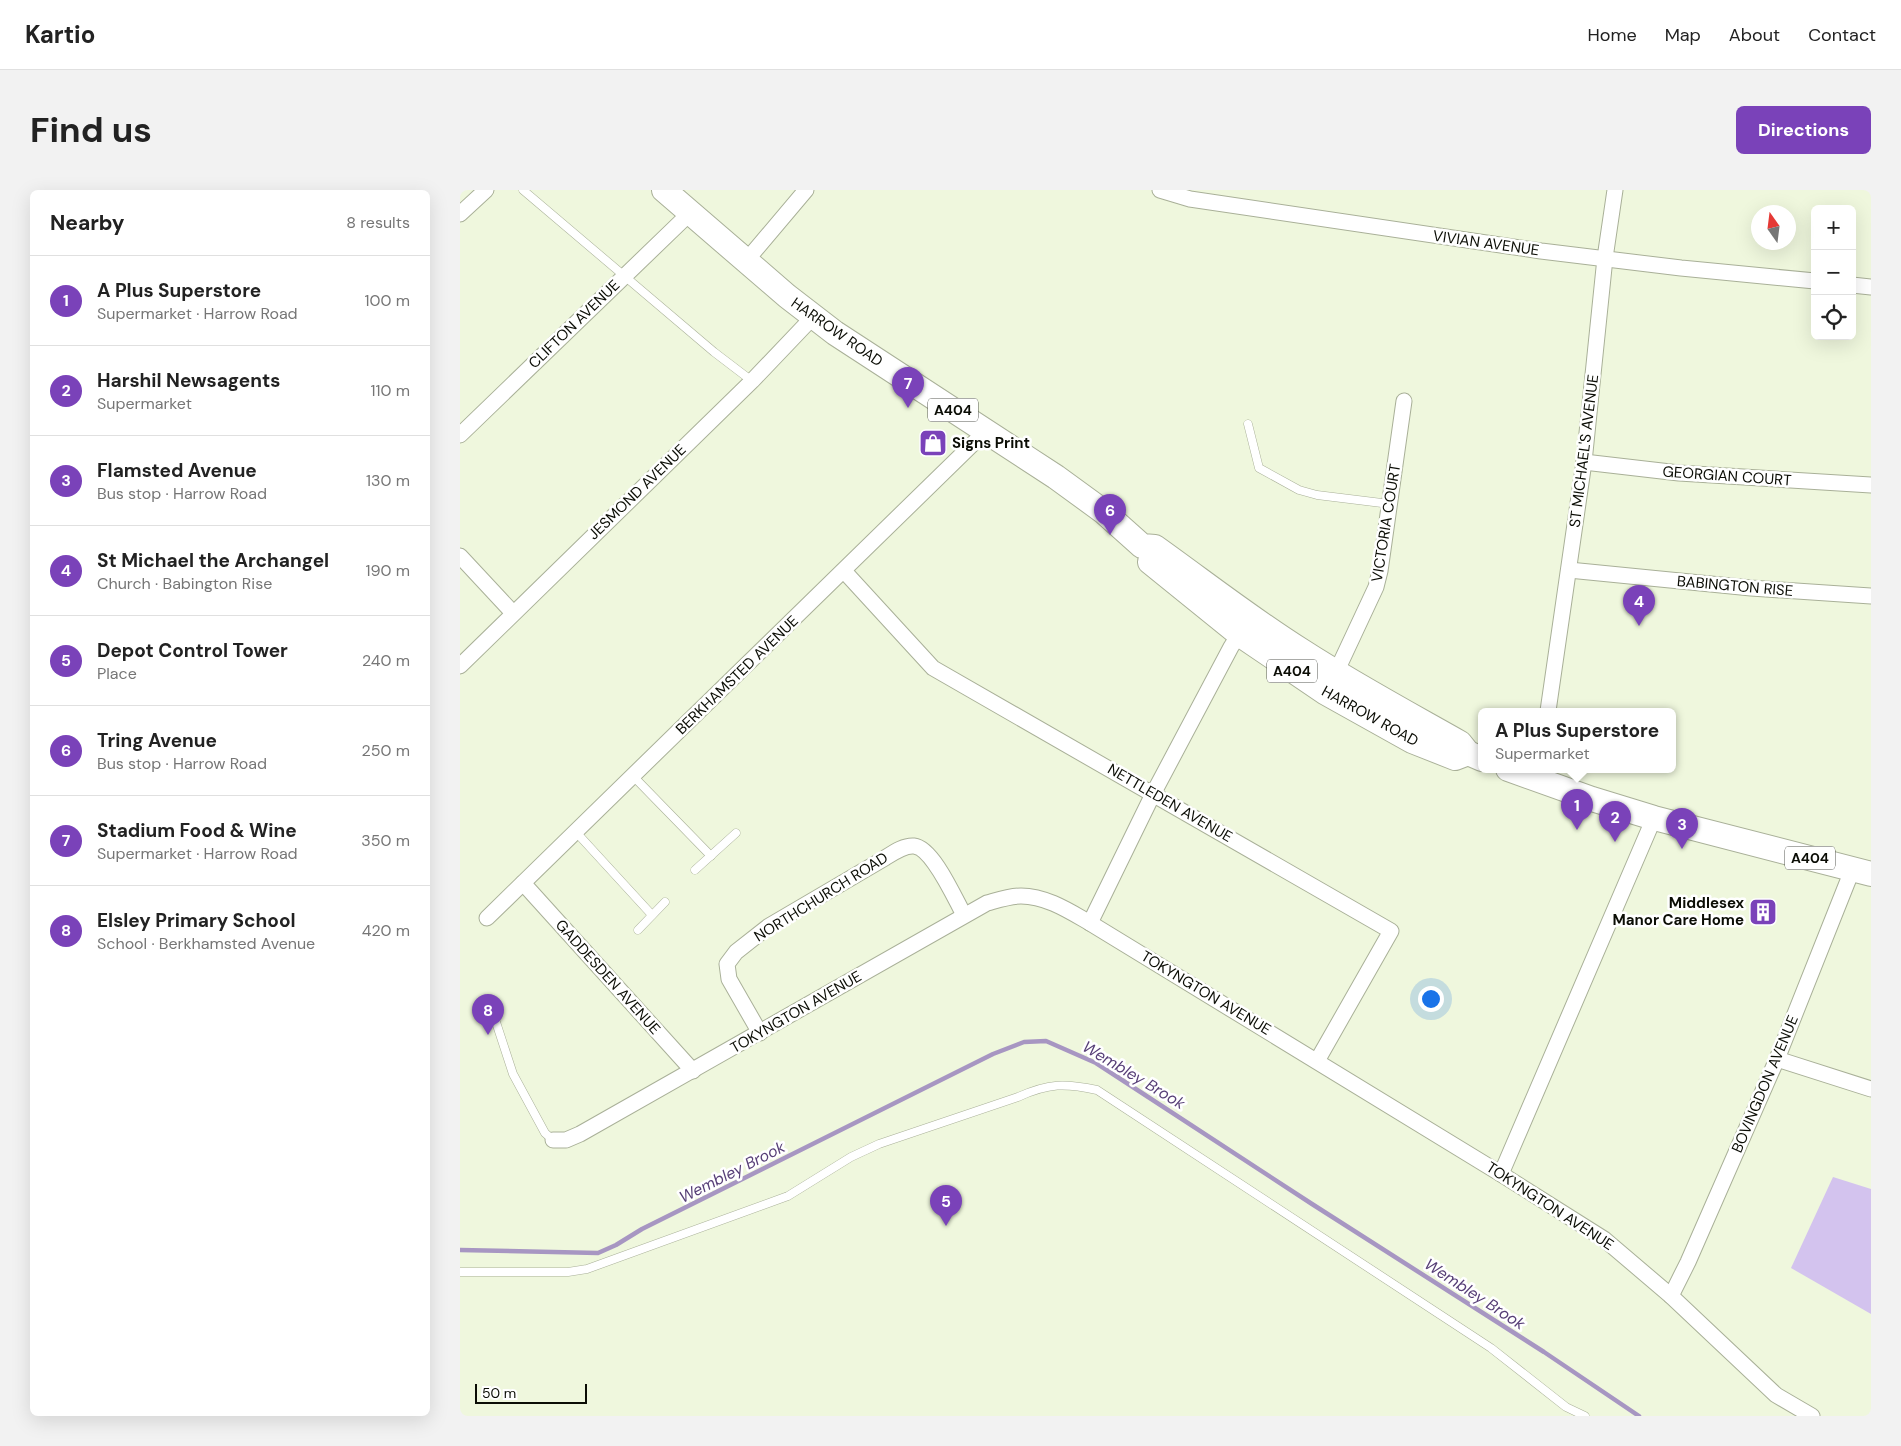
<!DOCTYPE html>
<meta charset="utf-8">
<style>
:root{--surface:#fff;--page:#f2f2f2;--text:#222;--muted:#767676;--line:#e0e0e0;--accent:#7a42b9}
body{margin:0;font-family:"DM Sans",sans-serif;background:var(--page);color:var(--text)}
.controls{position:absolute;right:15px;top:15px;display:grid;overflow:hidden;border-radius:8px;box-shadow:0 5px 20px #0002}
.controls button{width:45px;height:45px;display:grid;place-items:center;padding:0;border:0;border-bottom:1px solid var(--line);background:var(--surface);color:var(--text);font:25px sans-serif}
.compass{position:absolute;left:1291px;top:15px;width:45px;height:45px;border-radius:50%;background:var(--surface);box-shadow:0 5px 20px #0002;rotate:346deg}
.scale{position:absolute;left:15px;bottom:12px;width:112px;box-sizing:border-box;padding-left:5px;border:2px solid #0b0d05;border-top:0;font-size:14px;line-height:18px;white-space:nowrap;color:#0b0d05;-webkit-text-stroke:4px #fff;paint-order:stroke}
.you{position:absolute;left:970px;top:808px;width:18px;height:18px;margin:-12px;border:4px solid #fff;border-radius:50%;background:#1a73e8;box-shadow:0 0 0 8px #1a73e833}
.badge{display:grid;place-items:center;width:32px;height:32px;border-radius:50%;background:var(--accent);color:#fff;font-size:16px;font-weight:700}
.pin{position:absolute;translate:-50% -41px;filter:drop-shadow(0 1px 2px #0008)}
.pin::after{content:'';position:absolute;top:26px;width:18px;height:15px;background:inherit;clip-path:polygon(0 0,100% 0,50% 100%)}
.popup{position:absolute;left:1018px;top:518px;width:198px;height:65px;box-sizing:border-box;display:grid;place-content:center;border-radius:8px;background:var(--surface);filter:drop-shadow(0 1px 4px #0005);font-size:16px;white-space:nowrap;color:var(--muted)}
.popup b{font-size:19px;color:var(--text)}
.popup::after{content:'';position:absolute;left:50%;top:100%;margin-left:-10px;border:10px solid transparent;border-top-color:var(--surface)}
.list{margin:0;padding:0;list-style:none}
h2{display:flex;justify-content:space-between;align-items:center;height:65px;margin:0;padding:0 20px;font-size:21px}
h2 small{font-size:16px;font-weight:400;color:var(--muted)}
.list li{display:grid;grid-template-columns:32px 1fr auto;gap:15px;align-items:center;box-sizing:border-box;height:90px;padding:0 20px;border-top:1px solid var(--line)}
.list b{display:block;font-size:19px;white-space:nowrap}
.list p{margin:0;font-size:16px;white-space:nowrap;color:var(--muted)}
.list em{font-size:16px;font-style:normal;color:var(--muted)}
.icon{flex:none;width:28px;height:28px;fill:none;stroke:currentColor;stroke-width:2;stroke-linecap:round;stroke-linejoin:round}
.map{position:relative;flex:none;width:1411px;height:1226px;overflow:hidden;border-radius:8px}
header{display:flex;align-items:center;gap:30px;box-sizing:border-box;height:70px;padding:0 25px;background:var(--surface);border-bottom:1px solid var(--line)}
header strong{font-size:24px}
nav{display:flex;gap:28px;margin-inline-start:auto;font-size:18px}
.intro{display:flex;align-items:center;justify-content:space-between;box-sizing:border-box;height:120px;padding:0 30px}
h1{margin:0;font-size:35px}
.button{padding:12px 22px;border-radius:8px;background:var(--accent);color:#fff;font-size:18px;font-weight:700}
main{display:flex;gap:30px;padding:0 30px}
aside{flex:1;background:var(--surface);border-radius:8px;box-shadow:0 5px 20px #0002}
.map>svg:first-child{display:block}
.green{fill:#d3c3ee}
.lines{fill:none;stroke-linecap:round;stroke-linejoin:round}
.stream{stroke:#a796c2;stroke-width:4.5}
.lane-casing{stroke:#a9b098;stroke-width:9}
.street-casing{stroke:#a9b098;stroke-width:17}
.primary-casing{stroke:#a9b098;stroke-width:26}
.lane{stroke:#fff;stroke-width:8}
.street{stroke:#fff;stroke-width:15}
.primary{stroke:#fff;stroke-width:24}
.labels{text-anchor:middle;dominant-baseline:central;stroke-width:5;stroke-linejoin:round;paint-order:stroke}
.shield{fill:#fff;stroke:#545650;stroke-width:1}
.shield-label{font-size:14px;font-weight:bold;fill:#0b0d05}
.street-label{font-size:15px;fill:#0b0d05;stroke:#fff}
.poi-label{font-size:15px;font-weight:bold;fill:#0b0d05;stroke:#fff;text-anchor:start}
.water-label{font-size:16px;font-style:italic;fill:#563e76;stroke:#fff}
</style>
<header>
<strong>Kartio</strong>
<nav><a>Home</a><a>Map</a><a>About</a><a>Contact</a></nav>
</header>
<div class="intro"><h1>Find us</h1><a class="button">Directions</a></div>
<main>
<aside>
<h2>Nearby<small>8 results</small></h2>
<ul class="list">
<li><span class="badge">1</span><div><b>A Plus Superstore</b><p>Supermarket · Harrow Road</p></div><em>100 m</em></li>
<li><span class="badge">2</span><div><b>Harshil Newsagents</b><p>Supermarket</p></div><em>110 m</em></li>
<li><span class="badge">3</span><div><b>Flamsted Avenue</b><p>Bus stop · Harrow Road</p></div><em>130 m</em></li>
<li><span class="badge">4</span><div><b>St Michael the Archangel</b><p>Church · Babington Rise</p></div><em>190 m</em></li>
<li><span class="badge">5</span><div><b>Depot Control Tower</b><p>Place</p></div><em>240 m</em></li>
<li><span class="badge">6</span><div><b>Tring Avenue</b><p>Bus stop · Harrow Road</p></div><em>250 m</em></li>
<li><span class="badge">7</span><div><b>Stadium Food &amp; Wine</b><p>Supermarket · Harrow Road</p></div><em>350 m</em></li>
<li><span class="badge">8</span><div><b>Elsley Primary School</b><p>School · Berkhamsted Avenue</p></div><em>420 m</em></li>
</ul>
</aside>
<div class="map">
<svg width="1411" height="1226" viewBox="0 0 1411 1226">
<rect width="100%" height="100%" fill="#eff7dd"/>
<polygon class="green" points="1373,987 1411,999 1411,1124 1331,1078"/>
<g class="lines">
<polyline class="stream" points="0,1060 138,1063 156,1055 182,1039 533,864 564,852 586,851 636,873 852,1014 1084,1162 1179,1226"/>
<defs>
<g id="lane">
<polyline points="63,0 254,162 292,191"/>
<polyline points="788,234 799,278 839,300 857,305 930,314"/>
<polyline points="173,586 251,666"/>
<polyline points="115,641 192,725"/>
<polyline points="235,680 276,643"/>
<polyline points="178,740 205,712"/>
<polyline points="34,826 53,884 85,943 93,950"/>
<path d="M0,1082h108l19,-3 201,-73 63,-39 28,-13 139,-47c31,-14 47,-14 79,-7l394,258 75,59 19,9"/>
</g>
<g id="street">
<polyline points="700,0 730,9 1081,61 1221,78 1355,91"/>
<polyline points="0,24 26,0"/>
<polyline points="286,71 346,0"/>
<polyline points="1392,95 1411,97"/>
<polyline points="0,245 230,23"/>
<polyline points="1124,272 1219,283 1411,295"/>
<polyline points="0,366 53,423"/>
<polyline points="1109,380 1291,398 1411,406"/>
<polyline points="384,381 473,478 931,741 857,871"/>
<polyline points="0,476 292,191 353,127"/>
<polyline points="873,489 916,397 920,381 944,211"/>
<polyline points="1088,521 1124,272 1145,68 1155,0"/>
<polyline points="63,693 233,881"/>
<polyline points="27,728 526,241"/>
<polyline points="630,733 693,604 771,457 783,438"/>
<path d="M300,843l-31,-54 -2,-15 9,-12 33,-26 116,-68c8,-5 19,-13 29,-12 19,2 41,53 50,69"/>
<polyline points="1317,869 1411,899"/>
<path d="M93,950h13l14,-6 407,-231c11,-3 23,-7 34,-7 25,0 48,15 69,27l411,251 103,65 67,57 105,99 36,21"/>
<polyline points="1041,984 1194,628"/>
<polyline points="1211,1106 1228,1072 1317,869 1393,678"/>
</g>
<g id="primary">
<path d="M204,0l123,106 48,37 221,144 48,35 38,34 13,1c49,35 96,72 147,104 51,33 105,62 158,92l8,10 14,6"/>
<polyline points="690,372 779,444 866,503 952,551 995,568 1008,563"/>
<polyline points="1048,579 1132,609 1194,628 1411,684"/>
</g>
</defs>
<use href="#lane" class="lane-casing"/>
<use href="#street" class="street-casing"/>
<use href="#primary" class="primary-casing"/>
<use href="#lane" class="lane"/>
<use href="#street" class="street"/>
<use href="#primary" class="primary"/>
</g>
<defs>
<symbol id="shop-square" viewBox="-11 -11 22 22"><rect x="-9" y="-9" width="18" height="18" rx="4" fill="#7a42b9" stroke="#fff"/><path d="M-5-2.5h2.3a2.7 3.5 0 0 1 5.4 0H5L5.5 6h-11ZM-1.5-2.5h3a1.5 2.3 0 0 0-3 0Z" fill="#fff"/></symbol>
<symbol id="building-square" viewBox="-11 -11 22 22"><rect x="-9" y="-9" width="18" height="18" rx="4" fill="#7a42b9" stroke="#fff"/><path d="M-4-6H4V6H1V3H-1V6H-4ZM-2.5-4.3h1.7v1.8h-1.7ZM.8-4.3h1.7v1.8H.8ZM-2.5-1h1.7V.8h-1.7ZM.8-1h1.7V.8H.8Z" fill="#fff"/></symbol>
</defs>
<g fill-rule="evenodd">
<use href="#shop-square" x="457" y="237" width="32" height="32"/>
<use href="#building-square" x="1287" y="706" width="32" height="32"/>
</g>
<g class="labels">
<g class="shield">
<rect x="468" y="208.5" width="50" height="23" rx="4"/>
<rect x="807" y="469.5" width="50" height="23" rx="4"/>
<rect x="1325" y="656.5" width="50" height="23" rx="4"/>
</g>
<g class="shield-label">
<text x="493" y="220">A404</text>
<text x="832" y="481">A404</text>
<text x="1350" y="668">A404</text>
</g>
<g class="street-label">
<text transform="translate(1026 53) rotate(8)">VIVIAN AVENUE</text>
<text transform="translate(114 134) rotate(-44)">CLIFTON AVENUE</text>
<text transform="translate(377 142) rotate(35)">HARROW ROAD</text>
<text transform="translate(1124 261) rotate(-83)">ST MICHAEL'S AVENUE</text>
<text transform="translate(1267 286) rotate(4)">GEORGIAN COURT</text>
<text transform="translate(177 302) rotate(-44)">JESMOND AVENUE</text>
<text transform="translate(926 333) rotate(-81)">VICTORIA COURT</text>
<text transform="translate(1275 396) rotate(5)">BABINGTON RISE</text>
<text transform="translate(277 485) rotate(-44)">BERKHAMSTED AVENUE</text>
<text transform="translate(910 526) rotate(29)">HARROW ROAD</text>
<text transform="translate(710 613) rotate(30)">NETTLEDEN AVENUE</text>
<text transform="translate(361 707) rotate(-32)">NORTHCHURCH ROAD</text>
<text transform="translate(148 787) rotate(48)">GADDESDEN AVENUE</text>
<text transform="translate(746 803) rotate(31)">TOKYNGTON AVENUE</text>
<text transform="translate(336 822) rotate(-30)">TOKYNGTON AVENUE</text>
<text transform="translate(1305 894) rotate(-67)">BOVINGDON AVENUE</text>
<text transform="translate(1090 1016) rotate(33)">TOKYNGTON AVENUE</text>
</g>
<g class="poi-label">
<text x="492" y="253">Signs Print</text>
<text x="1284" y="713" text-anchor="end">Middlesex<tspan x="1284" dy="17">Manor Care Home</tspan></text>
</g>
<g class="water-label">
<text transform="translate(674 885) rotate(31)">Wembley Brook</text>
<text transform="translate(272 982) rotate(-27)">Wembley Brook</text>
<text transform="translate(1015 1104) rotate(33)">Wembley Brook</text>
</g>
</g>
</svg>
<div class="controls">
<button>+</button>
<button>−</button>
<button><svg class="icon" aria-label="locate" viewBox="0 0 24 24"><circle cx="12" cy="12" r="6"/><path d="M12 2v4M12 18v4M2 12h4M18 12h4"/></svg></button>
</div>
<svg class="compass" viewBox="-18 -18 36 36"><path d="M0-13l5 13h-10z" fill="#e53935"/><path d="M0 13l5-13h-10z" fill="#767676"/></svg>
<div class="scale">50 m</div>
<div class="you"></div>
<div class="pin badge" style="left:1117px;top:640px">1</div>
<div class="popup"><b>A Plus Superstore</b>Supermarket</div>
<div class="pin badge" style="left:1155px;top:652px">2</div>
<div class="pin badge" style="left:1222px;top:659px">3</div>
<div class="pin badge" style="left:1179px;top:436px">4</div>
<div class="pin badge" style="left:486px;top:1036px">5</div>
<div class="pin badge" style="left:650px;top:345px">6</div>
<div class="pin badge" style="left:448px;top:218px">7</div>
<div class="pin badge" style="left:28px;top:845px">8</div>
</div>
</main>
